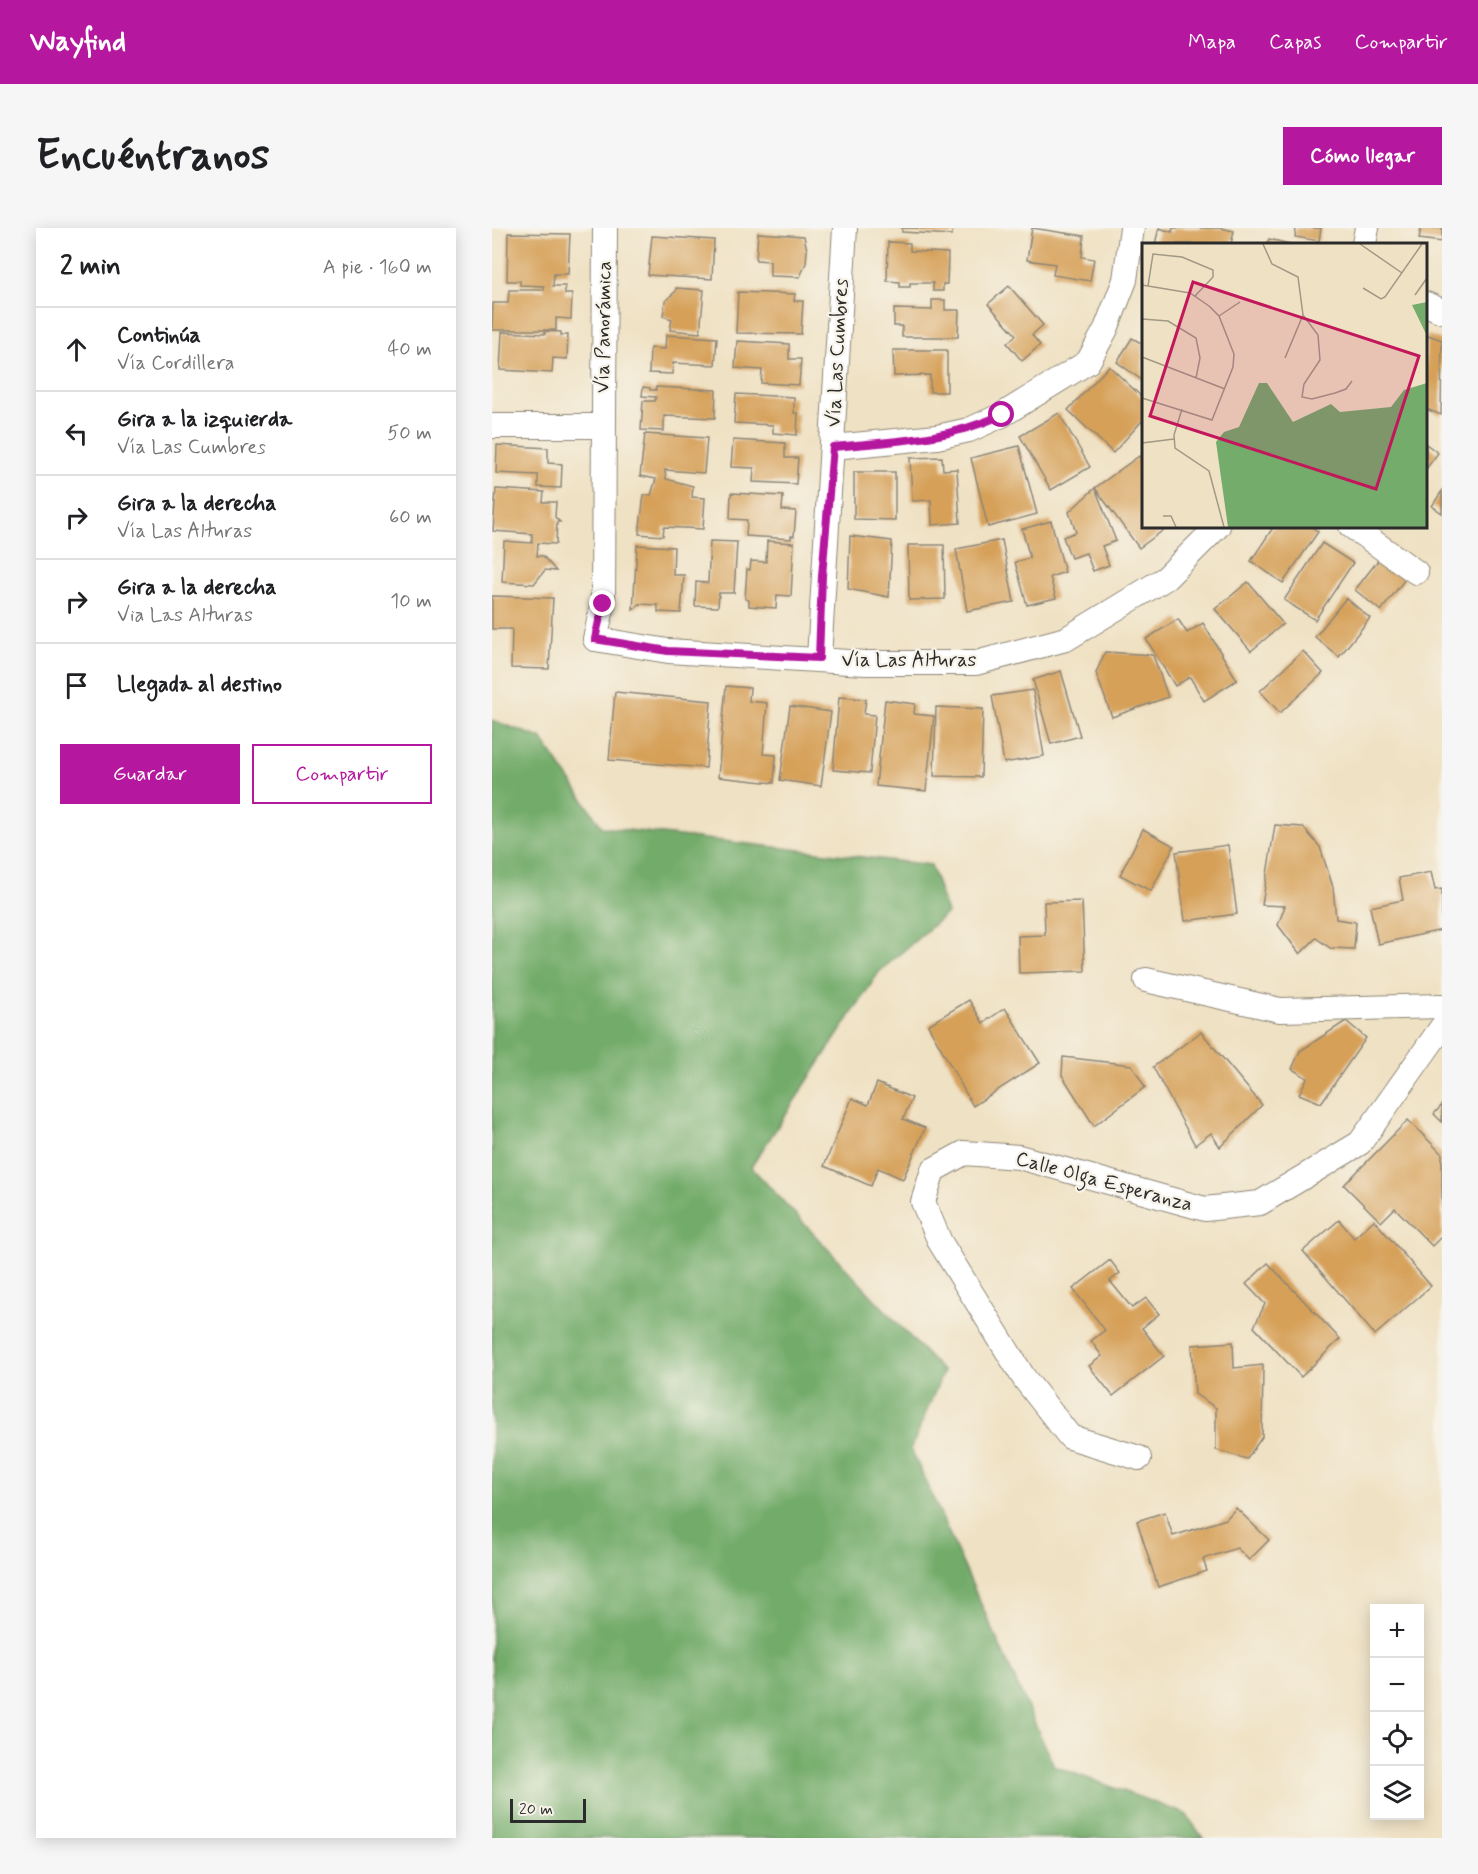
<!DOCTYPE html>
<html lang="es">
<meta charset="utf-8">
<style>
:root{--surface:#fff;--page:#f6f6f6;--text:#202124;--muted:#757577;--line:#e0e0e0;--accent:#b5179e}
body{margin:0;font-family:Mynerve,sans-serif;background:var(--page);color:var(--text)}
.controls{position:absolute;right:18px;bottom:18px;display:grid;overflow:hidden;border-radius:0px;box-shadow:0 3px 15px #0003}
.controls button{width:54px;height:54px;display:grid;place-items:center;padding:0;border:0;border-bottom:2px solid var(--line);background:var(--surface);color:var(--text);font:30px sans-serif}
.scale{position:absolute;left:18px;bottom:15px;width:76px;box-sizing:border-box;padding-left:6px;border:3px solid #2b2b2b;border-top:0;font-size:16px;line-height:21px;white-space:nowrap;color:#2b2b2b;-webkit-text-stroke:4px #f7f3e8;paint-order:stroke}
.stop{position:absolute;width:18px;height:18px;margin:-14px;border:4px solid #b5179e;border-radius:50%;background:#fff}
.stop.end{background:#b5179e;border-color:#fff;box-shadow:0 2px 6px #0008}
.list{margin:0;padding:0;list-style:none}
h2{display:flex;justify-content:space-between;align-items:center;height:78px;margin:0;padding:0 24px;font-size:26px}
h2 small{font-size:20px;font-weight:400;color:var(--muted)}
.list li{display:grid;grid-template-columns:39px 1fr auto;gap:18px;align-items:center;box-sizing:border-box;height:84px;padding:0 24px;border-top:2px solid var(--line)}
.list b{display:block;font-size:22px;white-space:nowrap}
.list p{margin:0;font-size:20px;white-space:nowrap;color:var(--muted)}
.list em{font-size:20px;font-style:normal;color:var(--muted)}
.actions{display:flex;gap:12px;padding:18px 24px}
.actions a{flex:1;padding:14px 0;border:2px solid var(--accent);border-radius:0px;text-align:center;font-size:21px;color:var(--accent)}
.actions .main{background:var(--accent);color:#fff}
.icon{flex:none;width:33px;height:33px;fill:none;stroke:currentColor;stroke-width:2;stroke-linecap:round;stroke-linejoin:round}
.map{position:relative;flex:none;width:950px;height:1610px;overflow:hidden;border-radius:0px}
header{display:flex;align-items:center;gap:36px;box-sizing:border-box;height:84px;padding:0 30px;background:var(--accent);color:#fff}
header strong{font-size:28px}
nav{display:flex;gap:33px;margin-inline-start:auto;font-size:21px}
.intro{display:flex;align-items:center;justify-content:space-between;box-sizing:border-box;height:144px;padding:0 36px}
h1{margin:0;font-size:42px}
.button{padding:15px 27px;border-radius:0px;background:var(--accent);color:#fff;font-size:21px;font-weight:700}
main{display:flex;gap:36px;padding:0 36px}
aside{flex:1;background:var(--surface);border-radius:0px;box-shadow:0 3px 15px #0003}
.map>svg:first-child{display:block}
.forest{fill:#73ac6b;stroke:#4f6c4b;stroke-width:1.5}
.building{fill:#d6a059}
.lines{fill:none;stroke-linecap:round;stroke-linejoin:round}
.street-casing{stroke:#8d8677;stroke-width:26}
.street{stroke:#fff;stroke-width:24}
.route{stroke:#b5179e;stroke-width:8}
.labels{text-anchor:middle;dominant-baseline:central;stroke-width:4.5;stroke-linejoin:round;paint-order:stroke}
.street-label{font-size:20px;fill:#2b2b2b;stroke:#f7f3e8}
.inset-road{fill:none;stroke:#a19886;stroke-width:1.5}
.view{fill:#c2185b;fill-opacity:0.15;stroke:#c2185b;stroke-width:3}
.inset-edge{fill:none;stroke:#2b2b2b;stroke-width:3}
</style>
<header>
<strong>Wayfind</strong>
<nav><a>Mapa</a><a>Capas</a><a>Compartir</a></nav>
</header>
<div class="intro"><h1>Encuéntranos</h1><a class="button">Cómo llegar</a></div>
<main>
<aside>
<h2>2 min<small>A pie · 160 m</small></h2>
<ul class="list">
<li><svg class="icon" aria-label="ahead" viewBox="0 0 24 24"><path d="M12 20V5M6 11l6-6 6 6"/></svg><div><b>Continúa</b><p>Vía Cordillera</p></div><em>40 m</em></li>
<li><svg class="icon" aria-label="left" viewBox="0 0 24 24"><path d="M17 20v-9H6M10 6l-5 5 5 5"/></svg><div><b>Gira a la izquierda</b><p>Vía Las Cumbres</p></div><em>50 m</em></li>
<li><svg class="icon" aria-label="right" viewBox="0 0 24 24"><path d="M7 20v-9h11M14 6l5 5-5 5"/></svg><div><b>Gira a la derecha</b><p>Vía Las Alturas</p></div><em>60 m</em></li>
<li><svg class="icon" aria-label="right" viewBox="0 0 24 24"><path d="M7 20v-9h11M14 6l5 5-5 5"/></svg><div><b>Gira a la derecha</b><p>Via Las Alturas</p></div><em>10 m</em></li>
<li><svg class="icon" aria-label="arrive" viewBox="0 0 24 24"><path d="M6 21V4h12l-3 4 3 4H6"/></svg><div><b>Llegada al destino</b></div></li>
</ul>
<div class="actions"><a class="main">Guardar</a><a>Compartir</a></div>
</aside>
<div class="map">
<svg width="950" height="1610" viewBox="0 0 950 1610">
<rect width="100%" height="100%" fill="#f7f3e8"/>
<filter id="ink" filterUnits="userSpaceOnUse"><feTurbulence type="fractalNoise" baseFrequency=".0167" numOctaves="2"/><feDisplacementMap in="SourceGraphic" scale="12" xChannelSelector="R" yChannelSelector="G"/><feConvolveMatrix kernelMatrix="1 2 1 2 8 2 1 2 1" color-interpolation-filters="sRGB"/></filter>
<filter id="wash" filterUnits="userSpaceOnUse"><feTurbulence type="fractalNoise" baseFrequency=".008" numOctaves="4" result="noise"/><feDisplacementMap in="SourceGraphic" scale="24" xChannelSelector="R" yChannelSelector="G"/><feGaussianBlur stdDeviation="1.35" result="paint"/><feColorMatrix in="noise" values="0 0 0 0 0 0 0 0 0 0 0 0 0 0 0 0 0 1.4 0 .05"/><feComposite in="paint" operator="in"/></filter>
<g filter="url(#wash)">
<rect width="100%" height="100%" fill="#efe1c3"/>
<polygon class="forest" points="0,492 49,510 110,599 439,637 455,685 387,744 259,939 451,1144 419,1221 562,1538 694,1586 711,1610 0,1610"/>
<g id="blocks">
<g class="building">
<polygon points="410,0 461,0 460,7 410,4"/>
<polygon points="540,0 592,8 590,29 602,31 598,53 561,47 563,36 535,32"/>
<polygon points="667,0 680,4 681,0 729,0 742,3 739,16 663,16"/>
<polygon points="804,0 829,0 827,13 803,9"/>
<polygon points="929,0 950,0 950,14 927,11"/>
<polygon points="16,5 78,6 76,46 62,46 61,58 73,58 73,66 80,66 79,91 64,90 64,102 0,102 1,75 16,75 17,62 52,62 52,58 28,57 28,53 15,53"/>
<polygon points="266,5 312,8 315,22 314,35 308,49 278,48 278,33 264,32"/>
<polygon points="160,8 222,12 220,51 156,47"/>
<polygon points="777,11 798,16 775,16"/>
<polygon points="396,14 418,15 418,23 456,25 455,56 451,56 451,63 441,63 441,55 418,55 418,59 408,59 408,54 395,53"/>
<polygon points="517,58 551,97 540,107 548,117 530,133 515,115 524,107 496,76"/>
<polygon points="184,60 212,62 208,105 178,102 180,91 171,88 173,73 184,63"/>
<polygon points="246,64 303,66 302,73 311,73 309,106 244,105"/>
<polygon points="440,72 453,72 453,82 467,82 466,109 410,109 410,98 402,98 402,81 440,82"/>
<polygon points="53,103 69,104 69,107 76,107 75,131 61,130 60,145 8,142 10,104 53,106"/>
<polygon points="174,107 225,110 223,137 181,135 180,146 157,145 158,120 173,121"/>
<polygon points="936,107 950,112 949,187 934,181 934,114"/>
<polygon points="640,110 651,116 651,153 625,134"/>
<polygon points="245,113 297,116 297,131 309,131 307,157 269,155 270,142 243,140"/>
<polygon points="401,122 455,122 455,164 438,164 438,147 402,148"/>
<polygon points="617,138 651,170 651,192 621,225 576,182"/>
<polygon points="151,159 158,160 158,162 164,162 164,159 224,162 223,190 172,188 172,203 149,202 151,173 163,173 164,169 150,168"/>
<polygon points="244,166 302,169 302,185 306,185 305,207 281,205 281,197 242,195"/>
<polygon points="567,185 598,239 559,262 528,208"/>
<polygon points="153,206 215,210 212,245 173,242 174,251 201,258 200,269 213,270 211,301 172,299 171,308 147,306 152,267 159,267 164,251 148,248"/>
<polygon points="241,212 293,215 293,230 306,230 304,256 261,254 262,240 239,239"/>
<polygon points="934,216 946,225 934,241"/>
<polygon points="5,217 56,220 56,235 70,236 69,260 46,259 46,247 4,245"/>
<polygon points="527,218 545,286 496,299 479,230"/>
<polygon points="647,228 651,234 651,298 677,298 647,320 603,260"/>
<polygon points="450,229 451,242 465,241 468,295 440,297 439,272 420,273 418,230"/>
<polygon points="362,244 403,244 403,292 362,291"/>
<polygon points="603,260 624,313 610,318 617,337 601,343 594,325 579,330 571,309 584,304 577,284"/>
<polygon points="4,261 52,264 51,274 64,274 63,289 68,294 65,294 64,316 46,315 45,328 51,328 64,343 53,342 42,356 10,354 12,313 40,315 40,306 1,303"/>
<polygon points="950,263 950,285 940,278"/>
<polygon points="239,265 291,268 290,282 304,283 302,308 299,308 299,311 254,308 255,292 238,291"/>
<polygon points="559,293 573,344 558,349 564,370 535,377 523,334 538,330 530,301"/>
<polygon points="782,298 819,298 826,304 791,355 759,333"/>
<polygon points="358,308 400,313 397,369 356,361"/>
<polygon points="510,312 522,374 475,383 464,321"/>
<polygon points="218,313 245,314 242,365 227,365 226,379 203,378 204,354 216,355"/>
<polygon points="275,313 302,315 299,368 285,367 284,380 257,378 257,372 253,371 255,341 258,342 259,333 274,334"/>
<polygon points="830,315 861,335 823,392 792,372"/>
<polygon points="145,317 182,319 181,347 192,347 189,385 166,384 166,377 148,376 141,382"/>
<polygon points="416,317 452,317 453,371 417,372"/>
<polygon points="887,331 913,351 889,383 863,362"/>
<polygon points="756,354 791,396 759,423 723,381"/>
<polygon points="0,368 61,370 57,441 19,440 20,401 0,401"/>
<polygon points="854,370 878,390 847,429 823,409"/>
<polygon points="686,391 695,405 711,395 745,452 712,473 698,449 683,458 654,411"/>
<polygon points="811,423 831,445 788,485 768,463"/>
<polygon points="613,424 661,427 676,469 620,489 604,445"/>
<polygon points="569,443 588,508 559,516 541,452"/>
<polygon points="234,458 258,460 257,473 275,475 271,526 284,527 282,555 226,549"/>
<polygon points="541,462 552,528 512,535 500,468"/>
<polygon points="123,464 219,473 214,540 117,532"/>
<polygon points="347,469 374,471 372,486 383,487 378,545 341,542"/>
<polygon points="393,472 423,476 422,486 442,488 434,563 384,558"/>
<polygon points="298,478 339,484 329,558 288,552"/>
<polygon points="444,479 491,481 489,549 442,548"/>
<polygon points="783,597 811,599 828,619 841,659 844,691 864,694 862,721 838,720 824,710 808,726 786,697 793,678 770,677"/>
<polygon points="651,601 682,618 659,663 628,647"/>
<polygon points="736,617 745,686 693,693 684,624"/>
<polygon points="939,644 943,662 950,661 950,702 886,716 878,679 911,672 907,650"/>
<polygon points="590,673 593,743 527,745 526,708 553,707 552,674"/>
<polygon points="477,772 491,795 513,780 548,835 481,878 436,797"/>
<polygon points="854,793 874,810 829,875 807,866 815,850 800,841 808,823"/>
<polygon points="709,804 770,877 728,919 719,905 703,917 661,839"/>
<polygon points="571,829 640,837 653,859 602,898 570,847"/>
<polygon points="385,855 420,870 411,891 433,900 411,951 386,940 379,958 332,938 360,870 376,877"/>
<polygon points="950,877 950,894 942,886"/>
<polygon points="916,892 950,926 950,1008 940,1018 903,980 889,994 852,957"/>
<polygon points="847,992 862,1010 882,992 939,1058 883,1107 811,1023"/>
<polygon points="618,1032 628,1045 618,1053 640,1080 654,1070 667,1086 650,1100 672,1128 621,1168 597,1138 610,1128 599,1113 613,1102 581,1061"/>
<polygon points="776,1035 848,1111 809,1149 762,1099 773,1076 754,1056"/>
<polygon points="741,1114 742,1140 771,1137 770,1209 755,1231 724,1222 724,1180 703,1166 700,1117"/>
<polygon points="744,1280 777,1312 757,1332 745,1320 711,1331 715,1343 666,1359 645,1293 673,1284 681,1308 734,1291"/>
</g>
</g>
</g>
<g filter="url(#ink)">
<use href="#blocks" fill-opacity="0" stroke="#8d8677" stroke-width="1.5"/>
<g class="lines">
<defs>
<g id="street">
<polyline points="113,0 111,376 103,411 176,423 373,435 484,435 574,411 674,350 726,298"/>
<polyline points="872,16 875,0"/>
<polyline points="934,76 950,83"/>
<polyline points="0,198 110,198"/>
<polyline points="341,219 445,209 477,202 510,187 596,134 614,101 633,52 640,0"/>
<polyline points="859,298 924,344"/>
<polyline points="327,430 353,0"/>
<polyline points="654,752 788,782 950,778"/>
<polyline points="647,1230 578,1209 532,1150 448,1014 431,974 441,942 472,925 527,929 713,981 768,975 868,915 950,799"/>
</g>
</defs>
<use href="#street" class="street-casing"/>
<use href="#street" class="street"/>
</g>
</g>
<g class="lines" filter="url(#ink)">
<path class="route" d="M111,376l-8,35 73,12 151,7 3,-82 11,-129c63,-6 110,-6 169,-32"/>
</g>
<g class="labels">
<g class="street-label">
<text transform="translate(112 99) rotate(-89)">Vía Panorámica</text>
<text transform="translate(346 125) rotate(-87)">Vía Las Cumbres</text>
<text x="417" y="432">Vía Las Alturas</text>
<text transform="translate(612 954) rotate(15)">Calle Olga Esperanza</text>
</g>
</g>
<g transform="translate(650 15)">
<rect width="285" height="285" fill="#efe1c3"/>
<path d="M285,59v34l-15,-31zM117,140h8l26,39 38,-18 9,8 51,-5 13,-17 23,-7v144h-199l-12,-85 8,-10 15,-5z" fill="#73ac6b"/>
<path class="inset-road" d="M121,1l9,20 26,13 5,38 15,20 2,25 -16,24 -2,13 10,2 23,-6 11,-4 6,-8M218,1l42,29M0,42l48,8 19,13 10,10 15,38 -1,13 -21,53 -70,-22M6,43l5,-32 29,3 31,13v7l-18,19M221,45l18,11 4,-2 37,-53M273,52l12,-17M77,73l21,-14M0,76l26,2 28,17 4,20 -4,20M0,114l83,32M143,115l18,-43M40,166l-8,26 1,13 34,23 15,56M0,200l32,-4M21,273h8l5,11"/>
<path class="view" d="M51,39l226,74 -43,133 -226,-73z"/>
<rect width="285" height="285" class="inset-edge"/>
</g>
</svg>
<div class="controls">
<button>+</button>
<button>−</button>
<button><svg class="icon" aria-label="locate" viewBox="0 0 24 24"><circle cx="12" cy="12" r="6"/><path d="M12 2v4M12 18v4M2 12h4M18 12h4"/></svg></button>
<button><svg class="icon" aria-label="layers" viewBox="0 0 24 24"><path d="M12 4l9 5-9 5-9-5zM3 14l9 5 9-5"/></svg></button>
</div>
<div class="scale">20 m</div>
<div class="stop" style="left:510px;top:187px"></div>
<div class="stop end" style="left:111px;top:376px"></div>
</div>
</main>
